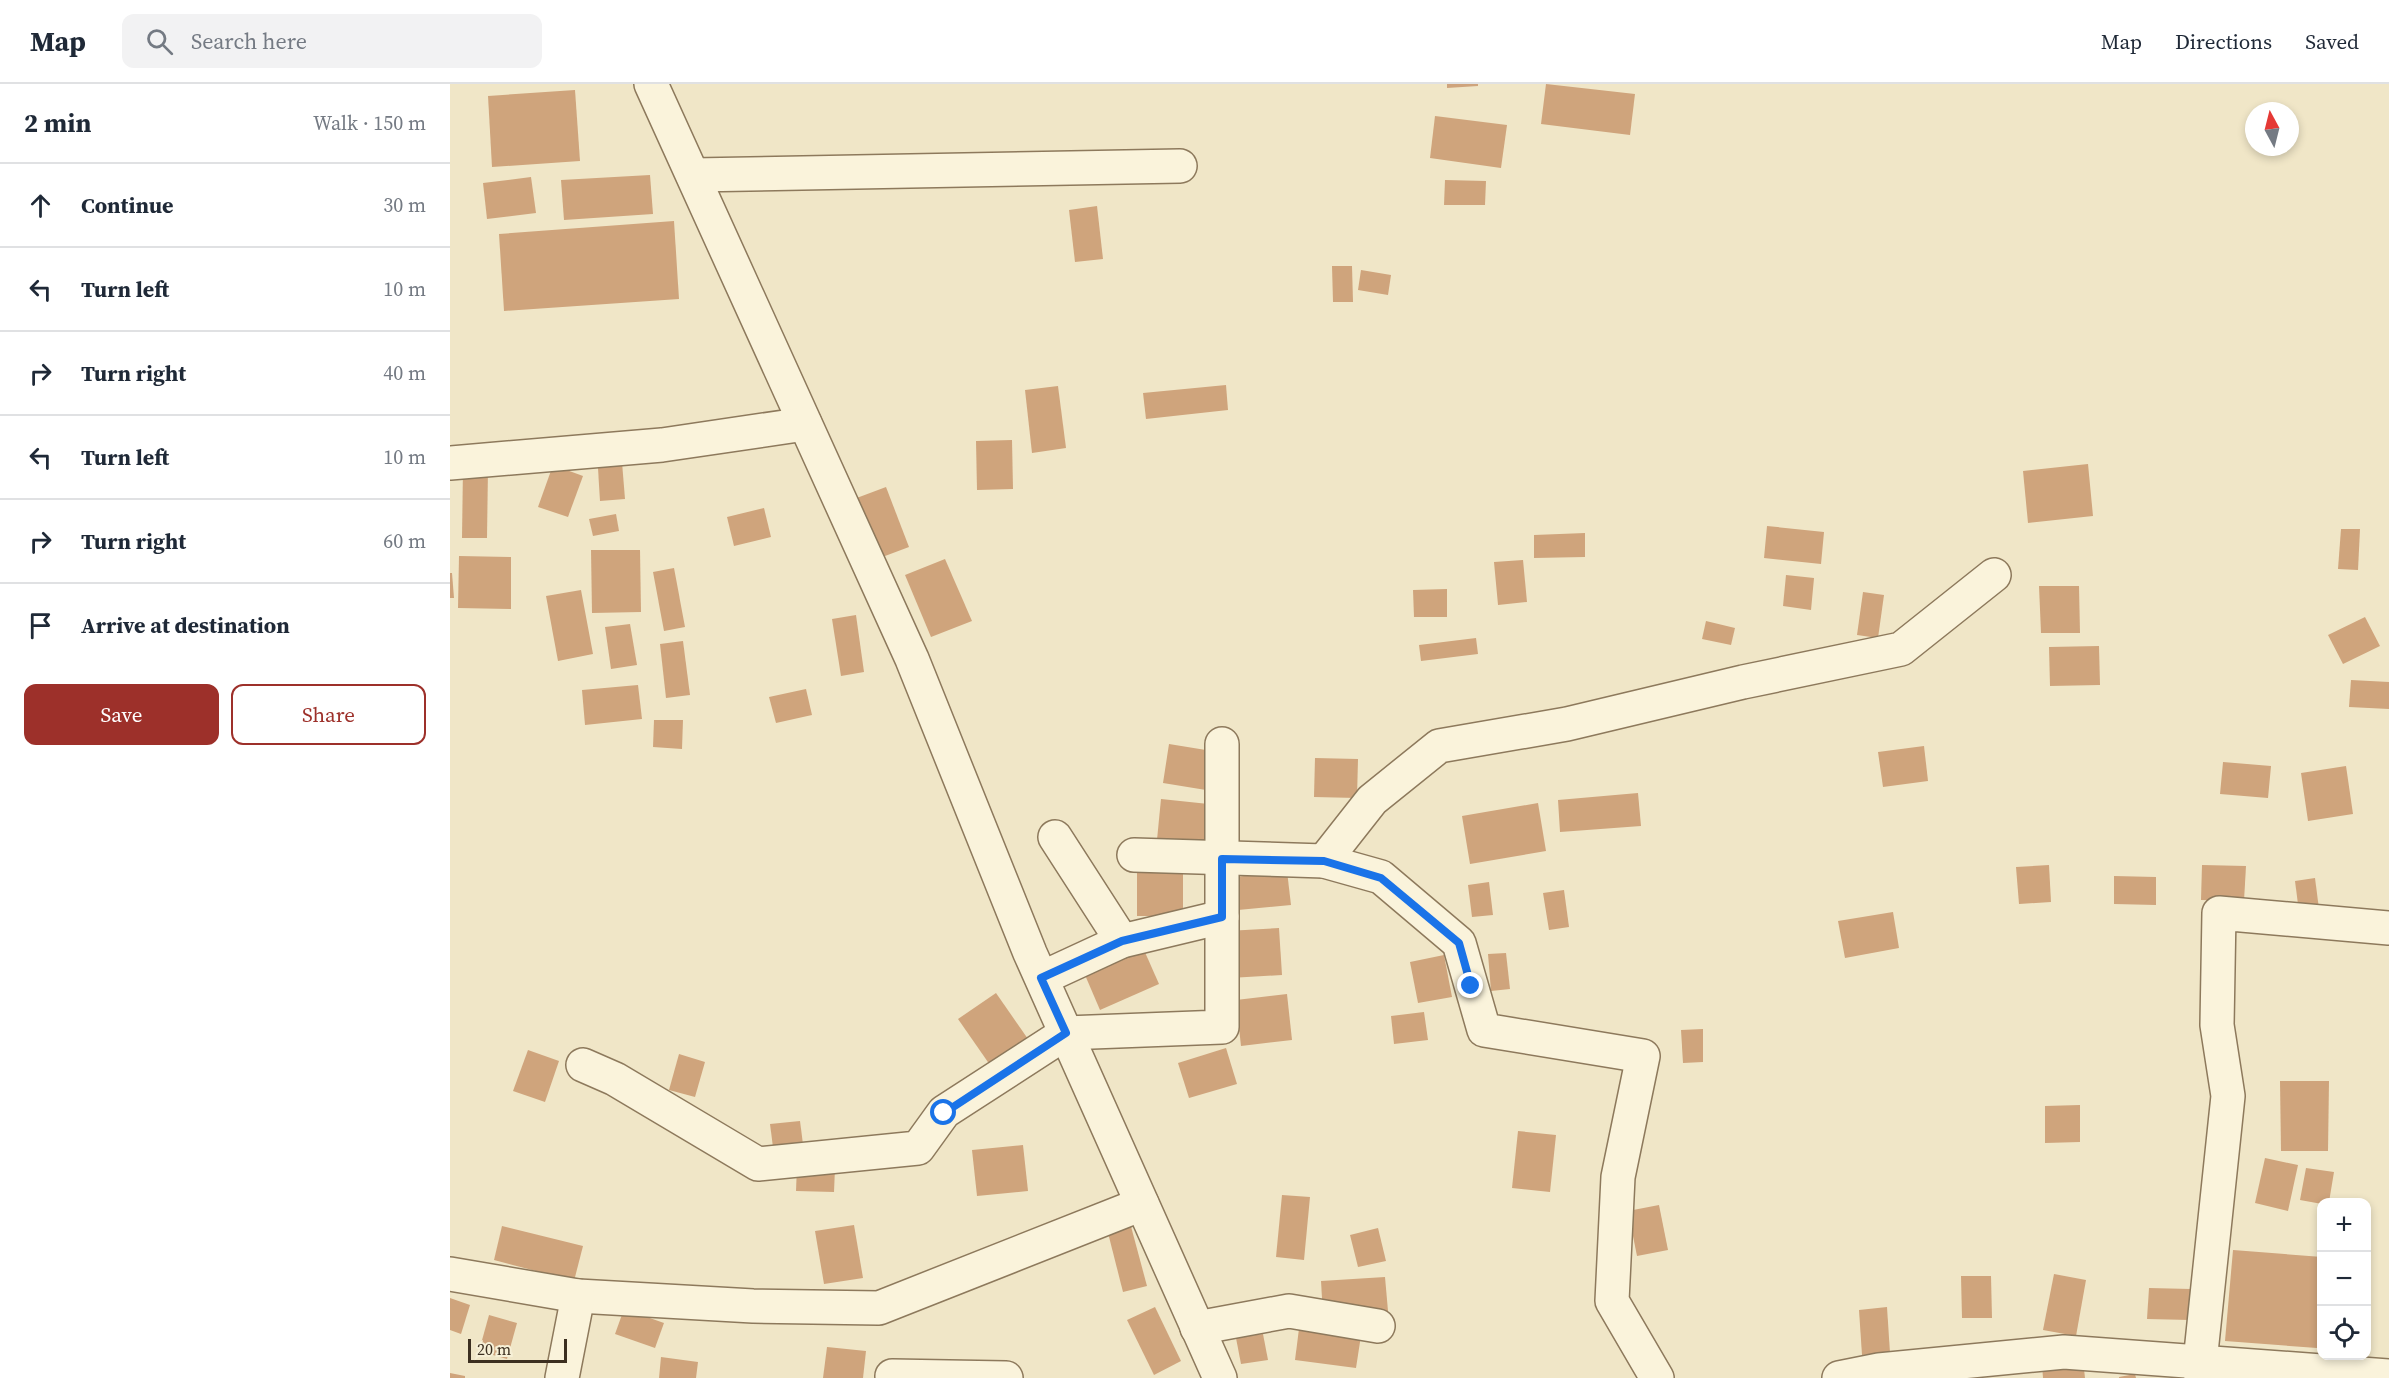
<!DOCTYPE html>
<meta charset="utf-8">
<style>
:root{--surface:#fff;--page:#f2f2f3;--text:#1f2937;--muted:#747a83;--line:#e0e1e3;--accent:#9d302a}
body{margin:0;font-family:"Source Serif 4",serif;background:var(--page);color:var(--text)}
.controls{position:absolute;right:18px;bottom:18px;display:grid;overflow:hidden;border-radius:12px;box-shadow:0 3px 9px #0003}
.controls button{width:54px;height:54px;display:grid;place-items:center;padding:0;border:0;border-bottom:2px solid var(--line);background:var(--surface);color:var(--text);font:30px sans-serif}
.compass{position:absolute;left:1795px;top:18px;width:54px;height:54px;border-radius:50%;background:var(--surface);box-shadow:0 3px 9px #0003;rotate:353deg}
.scale{position:absolute;left:18px;bottom:15px;width:99px;box-sizing:border-box;padding-left:6px;border:3px solid #3c2f20;border-top:0;font-size:16px;line-height:21px;white-space:nowrap;color:#3c2f20;-webkit-text-stroke:4px #f7f0d7;paint-order:stroke}
.stop{position:absolute;width:18px;height:18px;margin:-14px;border:4px solid #1a73e8;border-radius:50%;background:#fff}
.stop.end{background:#1a73e8;border-color:#fff;box-shadow:0 2px 6px #0008}
.list{margin:0;padding:0;list-style:none}
h2{display:flex;justify-content:space-between;align-items:center;height:78px;margin:0;padding:0 24px;font-size:26px}
h2 small{font-size:20px;font-weight:400;color:var(--muted)}
.list li{display:grid;grid-template-columns:39px 1fr auto;gap:18px;align-items:center;box-sizing:border-box;height:84px;padding:0 24px;border-top:2px solid var(--line)}
.list b{display:block;font-size:22px;white-space:nowrap}
.list em{font-size:20px;font-style:normal;color:var(--muted)}
.actions{display:flex;gap:12px;padding:18px 24px}
.actions a{flex:1;padding:14px 0;border:2px solid var(--accent);border-radius:12px;text-align:center;font-size:21px;color:var(--accent)}
.actions .main{background:var(--accent);color:#fff}
.icon{flex:none;width:33px;height:33px;fill:none;stroke:currentColor;stroke-width:2;stroke-linecap:round;stroke-linejoin:round}
.map{position:relative;flex:none;width:1939px;height:1294px;overflow:hidden}
header{display:flex;align-items:center;gap:36px;box-sizing:border-box;height:84px;padding:0 30px;background:var(--surface);border-bottom:2px solid var(--line)}
header strong{font-size:28px}
nav{display:flex;gap:33px;margin-inline-start:auto;font-size:21px}
.search{width:420px;height:54px;background:var(--page);display:flex;align-items:center;gap:15px;box-sizing:border-box;padding:0 21px;border-radius:12px;color:var(--muted);font-size:22px}
main{display:flex}
aside{flex:1;background:var(--surface)}
.map>svg:first-child{display:block}
.building{fill:#cfa47c}
.lines{fill:none;stroke-linecap:round;stroke-linejoin:round}
.street-casing{stroke:#8d795c;stroke-width:36}
.street{stroke:#faf3db;stroke-width:33}
.route{stroke:#1a73e8;stroke-width:8}
</style>
<header>
<strong>Map</strong>
<div class="search"><svg class="icon" aria-label="search" viewBox="0 0 24 24"><circle cx="10" cy="10" r="6"/><path d="M15 15l6 6"/></svg>Search here</div>
<nav><a>Map</a><a>Directions</a><a>Saved</a></nav>
</header>
<main>
<aside>
<h2>2 min<small>Walk · 150 m</small></h2>
<ul class="list">
<li><svg class="icon" aria-label="ahead" viewBox="0 0 24 24"><path d="M12 20V5M6 11l6-6 6 6"/></svg><div><b>Continue</b></div><em>30 m</em></li>
<li><svg class="icon" aria-label="left" viewBox="0 0 24 24"><path d="M17 20v-9H6M10 6l-5 5 5 5"/></svg><div><b>Turn left</b></div><em>10 m</em></li>
<li><svg class="icon" aria-label="right" viewBox="0 0 24 24"><path d="M7 20v-9h11M14 6l5 5-5 5"/></svg><div><b>Turn right</b></div><em>40 m</em></li>
<li><svg class="icon" aria-label="left" viewBox="0 0 24 24"><path d="M17 20v-9H6M10 6l-5 5 5 5"/></svg><div><b>Turn left</b></div><em>10 m</em></li>
<li><svg class="icon" aria-label="right" viewBox="0 0 24 24"><path d="M7 20v-9h11M14 6l5 5-5 5"/></svg><div><b>Turn right</b></div><em>60 m</em></li>
<li><svg class="icon" aria-label="arrive" viewBox="0 0 24 24"><path d="M6 21V4h12l-3 4 3 4H6"/></svg><div><b>Arrive at destination</b></div></li>
</ul>
<div class="actions"><a class="main">Save</a><a>Share</a></div>
</aside>
<div class="map">
<svg width="1939" height="1294" viewBox="0 0 1939 1294">
<rect width="100%" height="100%" fill="#f0e6c7"/>
<g class="building">
<polygon points="997,0 1028,0 1028,2 997,4"/>
<polygon points="1096,0 1185,10 1180,51 1091,40"/>
<polygon points="125,6 130,77 42,83 38,12"/>
<polygon points="985,32 1057,41 1051,84 980,74"/>
<polygon points="200,91 203,130 114,136 111,96"/>
<polygon points="81,93 86,129 37,135 33,99"/>
<polygon points="995,96 1036,97 1035,121 994,121"/>
<polygon points="647,122 653,175 625,178 619,126"/>
<polygon points="224,137 229,215 54,227 49,150"/>
<polygon points="882,182 902,182 903,218 883,218"/>
<polygon points="911,186 941,191 938,211 908,206"/>
<polygon points="776,301 778,326 696,335 693,309"/>
<polygon points="608,302 616,364 582,369 575,306"/>
<polygon points="562,356 563,405 527,406 526,357"/>
<polygon points="171,366 175,415 150,417 147,368"/>
<polygon points="1638,380 1643,432 1578,439 1573,387"/>
<polygon points="103,381 133,392 118,433 88,423"/>
<polygon points="13,383 38,384 37,454 12,454"/>
<polygon points="436,403 459,463 427,475 404,415"/>
<polygon points="314,424 321,453 284,462 277,433"/>
<polygon points="166,430 169,447 143,452 139,435"/>
<polygon points="1317,442 1374,448 1371,480 1314,474"/>
<polygon points="1891,445 1910,445 1908,486 1888,485"/>
<polygon points="1135,449 1135,473 1084,474 1084,451"/>
<polygon points="141,466 190,466 191,528 142,529"/>
<polygon points="9,472 61,473 61,525 8,524"/>
<polygon points="495,475 522,537 481,553 455,491"/>
<polygon points="1073,476 1077,518 1048,521 1044,478"/>
<polygon points="224,484 235,543 214,547 203,488"/>
<polygon points="0,489 2,489 4,514 0,514"/>
<polygon points="1336,491 1364,494 1361,526 1333,522"/>
<polygon points="1589,502 1629,502 1630,549 1591,549"/>
<polygon points="997,505 997,533 964,533 963,506"/>
<polygon points="131,506 143,570 108,577 96,512"/>
<polygon points="1413,508 1434,511 1428,554 1407,551"/>
<polygon points="406,531 414,588 391,592 382,535"/>
<polygon points="1915,533 1930,562 1893,580 1878,551"/>
<polygon points="1256,537 1285,544 1281,561 1252,555"/>
<polygon points="180,540 187,581 161,585 155,543"/>
<polygon points="1026,554 1028,570 971,577 969,561"/>
<polygon points="233,557 240,611 216,614 210,560"/>
<polygon points="1649,562 1650,601 1600,602 1599,563"/>
<polygon points="1901,596 1939,598 1939,625 1899,623"/>
<polygon points="188,601 192,635 135,641 132,606"/>
<polygon points="356,605 362,631 326,639 319,613"/>
<polygon points="204,636 233,636 232,665 203,663"/>
<polygon points="719,660 762,667 756,706 713,699"/>
<polygon points="1474,662 1478,697 1433,703 1428,668"/>
<polygon points="865,674 908,675 907,714 864,713"/>
<polygon points="1773,678 1821,682 1818,714 1770,710"/>
<polygon points="1896,682 1903,730 1858,737 1851,689"/>
<polygon points="1188,709 1191,742 1110,748 1108,716"/>
<polygon points="711,715 768,721 763,771 706,766"/>
<polygon points="1088,719 1096,767 1020,780 1012,732"/>
<polygon points="1599,781 1601,818 1569,820 1566,783"/>
<polygon points="1752,781 1796,782 1794,817 1751,816"/>
<rect x="687" y="787" width="46" height="45"/>
<polygon points="837,787 841,821 788,826 785,793"/>
<polygon points="1664,792 1706,793 1706,821 1664,820"/>
<polygon points="1865,794 1869,825 1849,828 1845,797"/>
<polygon points="1039,798 1043,831 1022,833 1018,801"/>
<polygon points="1114,806 1119,843 1099,846 1093,809"/>
<polygon points="1443,828 1449,864 1395,874 1388,837"/>
<polygon points="829,844 832,891 780,894 777,847"/>
<polygon points="694,866 709,900 650,926 635,891"/>
<polygon points="1056,869 1060,905 1041,907 1038,870"/>
<polygon points="994,871 1002,913 968,919 960,878"/>
<polygon points="546,909 578,955 540,981 508,935"/>
<polygon points="837,910 842,956 791,962 786,916"/>
<polygon points="974,928 978,956 944,960 941,932"/>
<polygon points="1253,945 1253,978 1233,979 1231,946"/>
<polygon points="776,964 787,1000 739,1014 728,979"/>
<polygon points="78,966 109,977 95,1018 63,1007"/>
<polygon points="229,970 255,978 245,1013 219,1006"/>
<polygon points="1830,997 1879,997 1878,1067 1831,1067"/>
<polygon points="1630,1021 1630,1058 1595,1059 1595,1022"/>
<polygon points="350,1037 354,1068 324,1071 320,1040"/>
<polygon points="1068,1047 1106,1051 1100,1108 1062,1104"/>
<polygon points="573,1061 578,1107 527,1112 522,1066"/>
<polygon points="1815,1074 1848,1081 1838,1127 1805,1119"/>
<polygon points="347,1082 385,1084 384,1108 346,1107"/>
<polygon points="1856,1084 1884,1088 1879,1118 1872,1120 1850,1116"/>
<polygon points="832,1111 860,1113 854,1176 826,1173"/>
<polygon points="1209,1121 1218,1166 1187,1172 1178,1127"/>
<polygon points="679,1135 697,1202 673,1208 656,1141"/>
<polygon points="404,1141 413,1194 374,1200 365,1147"/>
<polygon points="52,1142 133,1162 124,1197 44,1176"/>
<polygon points="928,1144 936,1177 908,1183 900,1151"/>
<polygon points="1783,1166 1872,1173 1872,1213 1867,1264 1775,1257"/>
<polygon points="1604,1190 1636,1196 1626,1252 1593,1246"/>
<polygon points="1511,1192 1541,1192 1542,1234 1512,1234"/>
<polygon points="935,1193 938,1227 873,1231 871,1197"/>
<polygon points="1699,1204 1741,1205 1740,1236 1697,1235"/>
<polygon points="0,1214 20,1221 11,1250 0,1246"/>
<polygon points="705,1223 731,1277 704,1291 677,1236"/>
<polygon points="1437,1223 1440,1269 1412,1271 1409,1226"/>
<polygon points="174,1225 214,1239 205,1264 165,1250"/>
<polygon points="39,1231 67,1239 57,1275 29,1267"/>
<polygon points="850,1237 912,1245 906,1284 845,1276"/>
<polygon points="813,1250 818,1276 791,1280 786,1254"/>
<polygon points="377,1263 416,1267 413,1294 373,1294"/>
<polygon points="211,1273 248,1278 246,1294 209,1294"/>
<polygon points="1633,1276 1635,1294 1593,1294 1592,1281"/>
<polygon points="0,1289 15,1292 15,1294 0,1294"/>
<polygon points="1685,1290 1686,1294 1669,1294 1669,1293"/>
</g>
<g class="lines">
<defs>
<g id="street">
<polyline points="201,0 462,575 580,869 770,1294"/>
<polyline points="243,91 730,82"/>
<polyline points="0,379 212,361 355,340"/>
<polyline points="605,753 672,857"/>
<polyline points="684,771 874,777 931,793 1009,859 1034,946 1193,972 1168,1093 1162,1217 1207,1294"/>
<polyline points="874,777 922,716 989,662 1117,640 1293,598 1451,565 1544,491"/>
<polyline points="592,894 672,857 772,833"/>
<polyline points="133,981 165,995 308,1080 468,1064 494,1028 616,949 772,943 772,660"/>
<polyline points="0,1190 128,1212 303,1222 429,1224 692,1120"/>
<polyline points="747,1244 839,1227 928,1242"/>
<polyline points="442,1292 556,1294"/>
<polyline points="112,1294 128,1212"/>
<polyline points="1389,1294 1429,1286 1614,1268 1939,1292"/>
<polyline points="1751,1294 1750,1278 1778,1012 1767,941 1769,829 1939,844"/>
</g>
</defs>
<use href="#street" class="street-casing"/>
<use href="#street" class="street"/>
</g>
<g class="lines">
<polyline class="route" points="494,1029 616,949 591,894 672,857 772,833 772,775 874,777 931,794 1009,859 1021,902"/>
</g>
</svg>
<div class="controls">
<button>+</button>
<button>−</button>
<button><svg class="icon" aria-label="locate" viewBox="0 0 24 24"><circle cx="12" cy="12" r="6"/><path d="M12 2v4M12 18v4M2 12h4M18 12h4"/></svg></button>
</div>
<svg class="compass" viewBox="-18 -18 36 36"><path d="M0-13l5 13h-10z" fill="#e53935"/><path d="M0 13l5-13h-10z" fill="#747a83"/></svg>
<div class="scale">20 m</div>
<div class="stop" style="left:494px;top:1029px"></div>
<div class="stop end" style="left:1021px;top:902px"></div>
</div>
</main>
